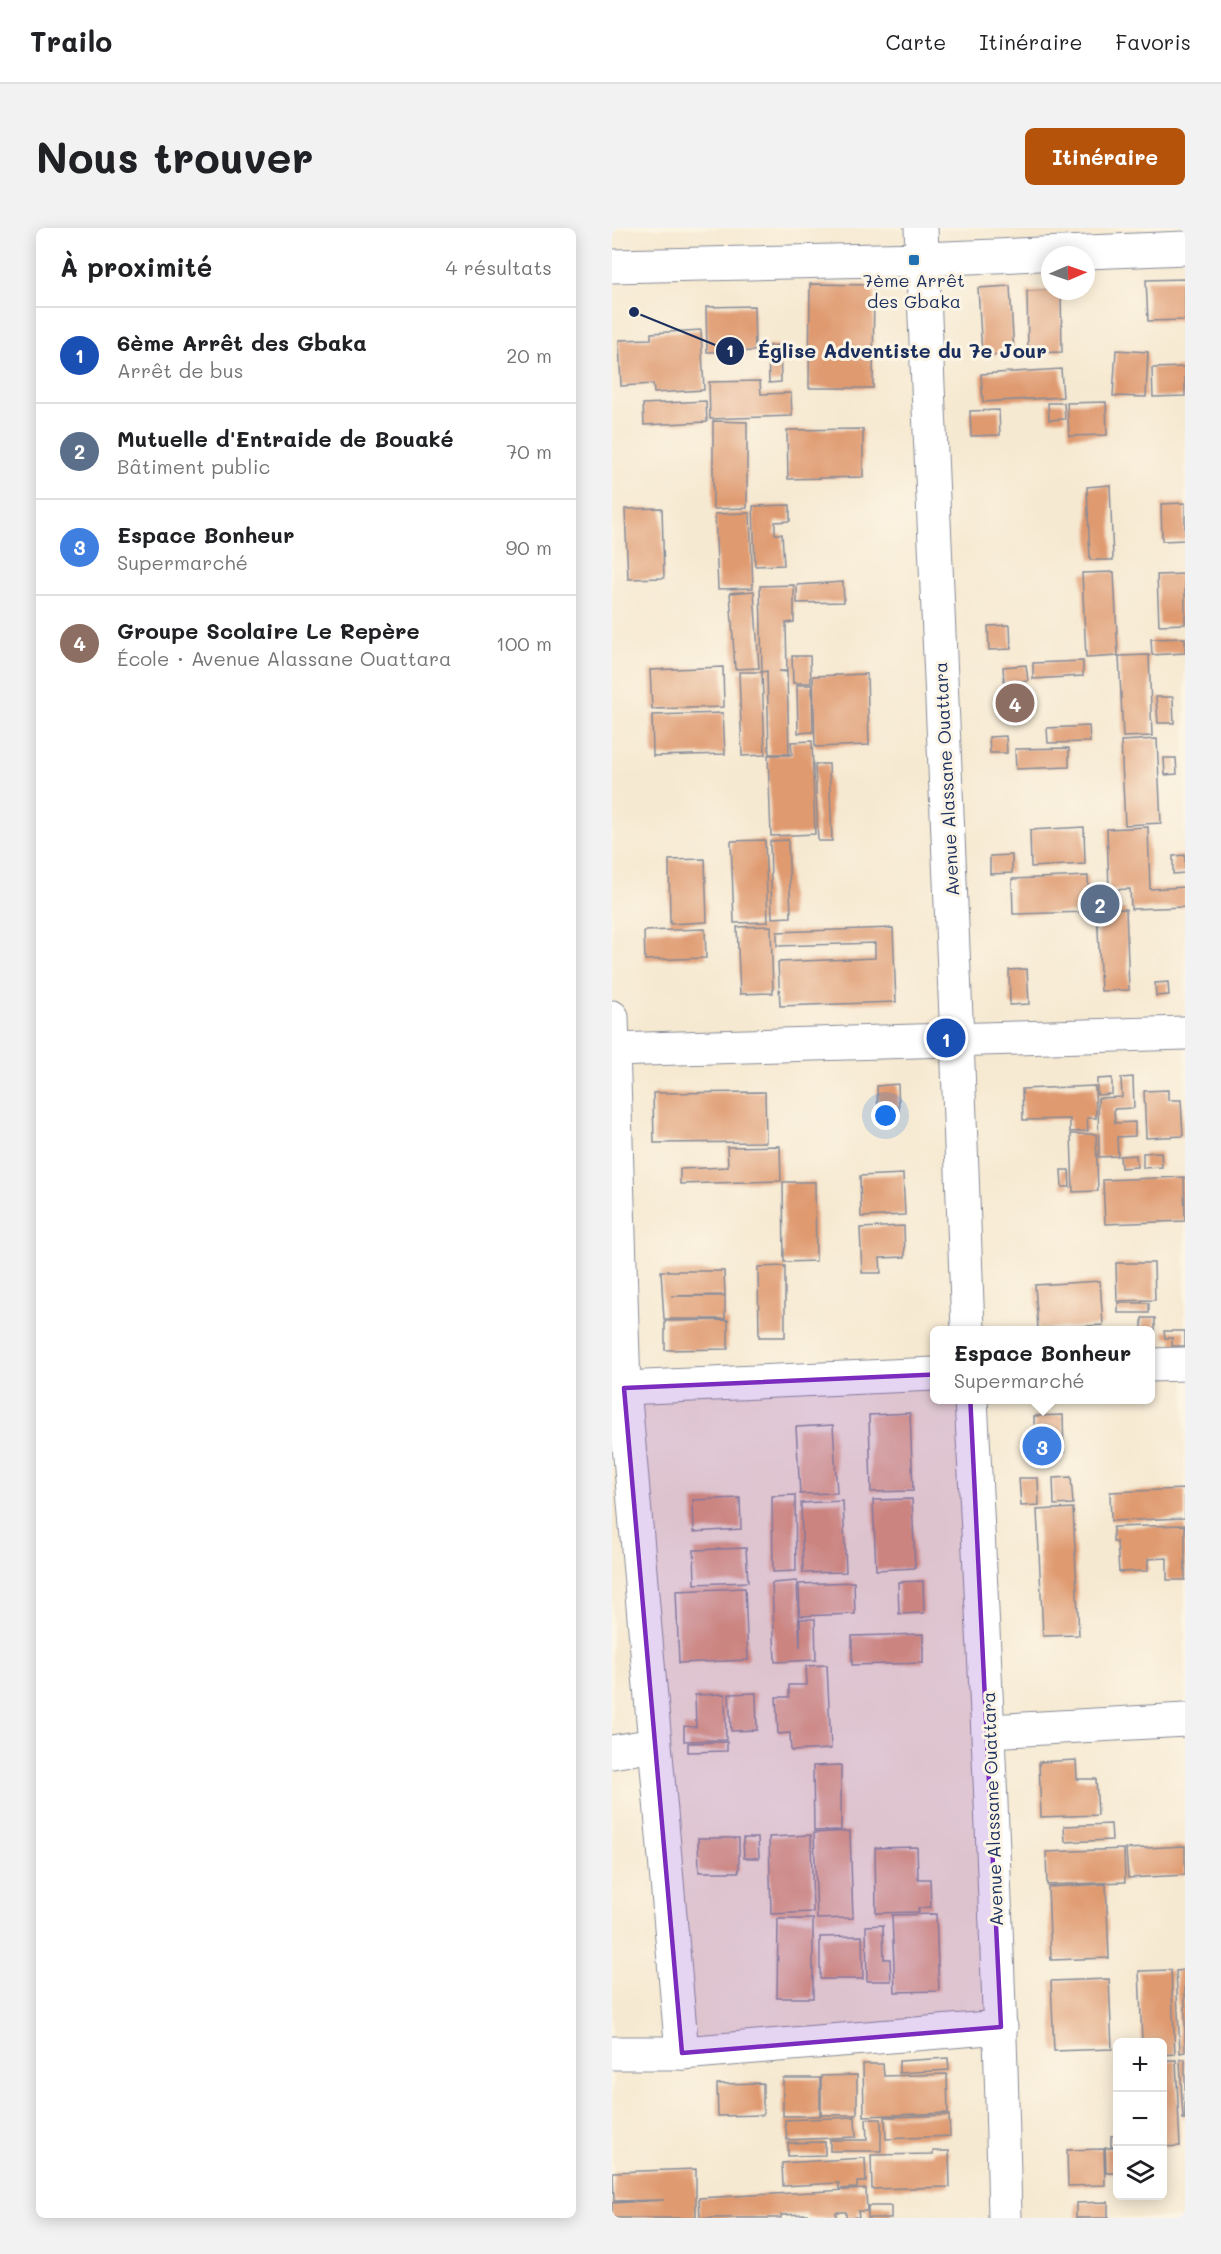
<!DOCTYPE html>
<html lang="fr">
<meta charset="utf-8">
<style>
:root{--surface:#fff;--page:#f2f2f2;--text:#202124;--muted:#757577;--line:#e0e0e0;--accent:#b45309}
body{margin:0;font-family:Mali,sans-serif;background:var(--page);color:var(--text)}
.controls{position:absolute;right:18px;bottom:18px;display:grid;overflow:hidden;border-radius:9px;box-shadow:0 3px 15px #0003}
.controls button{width:54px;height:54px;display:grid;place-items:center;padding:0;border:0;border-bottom:2px solid var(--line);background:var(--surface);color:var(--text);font:30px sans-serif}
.compass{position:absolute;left:429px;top:18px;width:54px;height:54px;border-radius:50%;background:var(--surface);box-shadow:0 3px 15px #0003;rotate:88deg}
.you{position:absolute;left:274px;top:888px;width:21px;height:21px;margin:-15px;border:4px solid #fff;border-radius:50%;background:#1a73e8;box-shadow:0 0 0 9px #1a73e833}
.badge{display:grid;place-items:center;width:39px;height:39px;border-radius:50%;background:var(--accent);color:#fff;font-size:20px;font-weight:700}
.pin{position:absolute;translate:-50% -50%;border:3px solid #fff;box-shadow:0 2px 6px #0006}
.popup{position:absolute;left:318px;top:1098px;width:225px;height:78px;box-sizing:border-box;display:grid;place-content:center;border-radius:9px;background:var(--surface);filter:drop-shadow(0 2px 4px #0005);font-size:20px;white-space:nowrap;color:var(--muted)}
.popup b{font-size:22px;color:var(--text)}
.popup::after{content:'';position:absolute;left:50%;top:100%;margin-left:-12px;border:12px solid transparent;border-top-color:var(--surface)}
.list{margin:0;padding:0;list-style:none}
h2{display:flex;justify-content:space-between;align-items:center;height:78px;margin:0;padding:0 24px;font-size:26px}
h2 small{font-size:20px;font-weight:400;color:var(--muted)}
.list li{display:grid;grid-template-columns:39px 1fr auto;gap:18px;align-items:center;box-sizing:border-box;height:96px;padding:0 24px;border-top:2px solid var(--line)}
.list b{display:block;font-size:22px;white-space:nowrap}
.list p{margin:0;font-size:20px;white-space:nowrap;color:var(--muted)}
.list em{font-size:20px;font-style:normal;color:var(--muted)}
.icon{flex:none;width:33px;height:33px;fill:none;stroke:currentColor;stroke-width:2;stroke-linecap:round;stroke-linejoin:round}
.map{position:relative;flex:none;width:573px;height:1990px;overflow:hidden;border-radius:9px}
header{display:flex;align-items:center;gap:36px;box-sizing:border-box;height:84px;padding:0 30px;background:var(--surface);border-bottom:2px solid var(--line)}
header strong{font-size:28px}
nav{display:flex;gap:33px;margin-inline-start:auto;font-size:21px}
.intro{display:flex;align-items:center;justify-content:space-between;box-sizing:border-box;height:144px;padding:0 36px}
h1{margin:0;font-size:42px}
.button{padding:15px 27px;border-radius:9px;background:var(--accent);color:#fff;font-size:21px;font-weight:700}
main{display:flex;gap:36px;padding:0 36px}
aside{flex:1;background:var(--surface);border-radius:9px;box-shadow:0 3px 15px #0003}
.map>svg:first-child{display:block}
.building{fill:#df9a70}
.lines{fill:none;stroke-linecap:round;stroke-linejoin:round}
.minor-casing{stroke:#888c98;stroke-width:35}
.minor{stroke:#fff;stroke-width:33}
.marked{fill:#7b2cbf;fill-opacity:0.2;stroke:#7b2cbf;stroke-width:4.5;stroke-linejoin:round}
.poi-dot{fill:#1f6fb2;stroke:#fcf5e5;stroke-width:2}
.labels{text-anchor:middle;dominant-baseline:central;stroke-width:6;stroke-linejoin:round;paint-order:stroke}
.poi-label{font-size:18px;fill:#1b2f5e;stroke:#fcf5e5}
.street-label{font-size:18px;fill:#1b2f5e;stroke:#fcf5e5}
.leader{fill:none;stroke:#1b2f5e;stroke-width:2}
.callout-dot{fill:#1b2f5e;stroke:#fcf5e5;stroke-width:2}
.mark-label{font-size:18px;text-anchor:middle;font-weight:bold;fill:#fff}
.callout-label{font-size:20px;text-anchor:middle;font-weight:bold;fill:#1b2f5e;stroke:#fcf5e5;stroke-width:6;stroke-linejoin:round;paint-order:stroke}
</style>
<header>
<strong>Trailo</strong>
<nav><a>Carte</a><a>Itinéraire</a><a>Favoris</a></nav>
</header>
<div class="intro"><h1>Nous trouver</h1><a class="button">Itinéraire</a></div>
<main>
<aside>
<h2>À proximité<small>4 résultats</small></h2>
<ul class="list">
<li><span class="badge" style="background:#1a4fb4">1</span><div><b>6ème Arrêt des Gbaka</b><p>Arrêt de bus</p></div><em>20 m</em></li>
<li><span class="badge" style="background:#5c6f8a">2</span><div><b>Mutuelle d'Entraide de Bouaké</b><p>Bâtiment public</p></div><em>70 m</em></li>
<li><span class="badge" style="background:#3f7fe0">3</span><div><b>Espace Bonheur</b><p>Supermarché</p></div><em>90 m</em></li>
<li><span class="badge" style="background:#8d6e63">4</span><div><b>Groupe Scolaire Le Repère</b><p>École · Avenue Alassane Ouattara</p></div><em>100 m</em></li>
</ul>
</aside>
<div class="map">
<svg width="573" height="1990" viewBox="0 0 573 1990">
<rect width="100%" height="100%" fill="#fcf5e5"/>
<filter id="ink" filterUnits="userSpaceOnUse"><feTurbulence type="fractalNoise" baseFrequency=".0167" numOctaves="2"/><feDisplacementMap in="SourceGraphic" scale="12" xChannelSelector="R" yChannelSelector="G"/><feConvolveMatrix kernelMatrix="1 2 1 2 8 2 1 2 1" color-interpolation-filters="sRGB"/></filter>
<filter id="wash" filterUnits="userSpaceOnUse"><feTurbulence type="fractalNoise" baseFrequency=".008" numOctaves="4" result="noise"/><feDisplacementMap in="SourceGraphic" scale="24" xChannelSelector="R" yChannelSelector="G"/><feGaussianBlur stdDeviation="1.35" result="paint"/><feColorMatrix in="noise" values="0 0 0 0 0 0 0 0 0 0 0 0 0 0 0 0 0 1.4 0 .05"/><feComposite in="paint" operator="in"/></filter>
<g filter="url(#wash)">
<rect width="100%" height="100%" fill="#f6e9d1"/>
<g id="blocks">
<g class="building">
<polygon points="573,51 573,92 536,93 534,52"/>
<polygon points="198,56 262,57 261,160 197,160"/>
<polygon points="398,58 402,126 370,127 366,60"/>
<polygon points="438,62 449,63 450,124 416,125 415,63"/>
<polygon points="142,78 143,123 95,124 94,79"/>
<polygon points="89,102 92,162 42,165 41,156 9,158 7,112 39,111 39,105"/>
<polygon points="168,117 169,154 157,155 156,118"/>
<polygon points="504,122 536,124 534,169 501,168"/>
<polygon points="573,139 573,168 541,169 540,140"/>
<polygon points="449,141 451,169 371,174 369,146"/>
<polygon points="148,153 149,166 179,165 180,188 98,191 97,154"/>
<polygon points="94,173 95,194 32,197 31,176"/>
<polygon points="494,174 495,207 457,208 455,175"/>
<polygon points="436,175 452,175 453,191 437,192"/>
<polygon points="387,182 388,207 359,208 358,183"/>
<polygon points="101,193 135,194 135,280 101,281"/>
<polygon points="251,201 251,249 176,251 175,202"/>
<polygon points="498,257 501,332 478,332 475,259"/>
<polygon points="573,275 573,312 550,313 549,276"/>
<polygon points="178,277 178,293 163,294 163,306 170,306 172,337 143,338 141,278"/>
<polygon points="50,280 52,350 16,351 13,281"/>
<polygon points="138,285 141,360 106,361 103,286"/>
<polygon points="502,344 506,428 474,430 470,345"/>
<polygon points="573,346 573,396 547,397 545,347"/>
<polygon points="231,354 232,374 185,375 185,357"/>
<polygon points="182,357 182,394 174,395 175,443 167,443 175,444 177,526 157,526 155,443 150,444 148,358"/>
<polygon points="142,363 147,440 123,441 118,365"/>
<polygon points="398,397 399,421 377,422 376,398"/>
<polygon points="573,410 573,425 540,427 539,411"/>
<polygon points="537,427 540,508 511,509 507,428"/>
<polygon points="180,428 198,428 199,455 181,455"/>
<polygon points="471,433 471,448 421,451 421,435"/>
<polygon points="414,437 416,453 392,454 391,439"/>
<polygon points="111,439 112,479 40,481 38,442"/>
<polygon points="127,444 150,444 153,527 130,528"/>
<polygon points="255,446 257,517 203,519 201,448"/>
<polygon points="185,457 200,457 201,504 186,505"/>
<polygon points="544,469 561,469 562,495 546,495"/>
<polygon points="111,485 113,526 41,528 40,487"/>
<polygon points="477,498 478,514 436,515 435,500"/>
<polygon points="394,508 395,525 378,525 377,509"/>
<polygon points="545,511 549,595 513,597 509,513"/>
<polygon points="200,513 203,606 159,608 156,527 180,527 179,514"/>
<polygon points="457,520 457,539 404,541 403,521"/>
<polygon points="552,530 564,530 565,546 553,547"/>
<polygon points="203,536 217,536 220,613 206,613"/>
<polygon points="472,599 473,636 419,639 418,602"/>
<polygon points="536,599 538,661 573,659 573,679 519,681 518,661 497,662 495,601"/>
<polygon points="153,612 156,694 122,695 119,613"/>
<polygon points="176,612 179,689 160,690 158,613"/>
<polygon points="400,627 400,645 378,646 378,628"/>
<polygon points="573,627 573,645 561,646 561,628"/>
<polygon points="93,631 95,694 58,696 57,632"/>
<polygon points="476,648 477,684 401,686 400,651"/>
<polygon points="514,681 517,762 489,763 485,682"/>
<polygon points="159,698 161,765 128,766 125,699"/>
<polygon points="281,700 284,774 168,778 166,734 263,730 263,715 165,718 165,704"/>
<polygon points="93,701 94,730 33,732 32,703"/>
<polygon points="415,741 417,776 398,777 397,742"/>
<polygon points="556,754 557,767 544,768 543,755"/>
<polygon points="521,849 522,880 502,881 503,895 523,894 523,908 505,909 506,928 487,929 486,870 510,869 509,850"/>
<polygon points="500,850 500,866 485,867 485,851"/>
<polygon points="286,856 287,883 266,884 265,858"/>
<polygon points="483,858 484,890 475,890 476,903 458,904 458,891 411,892 410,861"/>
<polygon points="556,862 556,872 569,872 571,908 534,910 532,863"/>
<polygon points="153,864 154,914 42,915 41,865"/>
<polygon points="459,906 484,906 486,963 461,964"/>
<polygon points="168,918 169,953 68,956 68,941 116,939 115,919"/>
<polygon points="549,924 550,939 531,940 531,925"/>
<polygon points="524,927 525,939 509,940 508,928"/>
<polygon points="449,942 457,942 458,959 450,959"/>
<polygon points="291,946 293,987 249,989 248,948"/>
<polygon points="572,949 573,993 493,996 491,952"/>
<polygon points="171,954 203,954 204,1033 172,1034"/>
<polygon points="292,998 293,1029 268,1030 269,1045 250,1045 248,1000"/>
<polygon points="504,1035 542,1035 543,1072 505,1073"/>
<polygon points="173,1038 173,1109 147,1109 146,1039"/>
<polygon points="49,1043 112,1043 113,1067 59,1068 113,1068 113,1091 52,1091"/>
<polygon points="488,1053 491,1097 426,1101 423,1057"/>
<rect x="506" y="1075" width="31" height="10"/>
<polygon points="530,1090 543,1090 543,1109 538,1109 538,1102 530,1102"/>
<polygon points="116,1092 116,1121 53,1122 53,1093"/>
<polygon points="552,1103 573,1103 573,1118 560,1118 560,1110 553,1110"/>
<polygon points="298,1185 301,1263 259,1264 257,1187"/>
<polygon points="451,1187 452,1226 423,1227 422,1188"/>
<polygon points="221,1197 225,1265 188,1266 184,1199"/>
<polygon points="459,1249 461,1276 442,1277 441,1250"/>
<polygon points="407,1250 426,1250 427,1277 409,1278"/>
<polygon points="573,1261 573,1290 499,1293 498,1264"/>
<polygon points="183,1267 184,1343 161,1344 160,1268"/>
<polygon points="128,1270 129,1301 82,1304 81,1272"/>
<polygon points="300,1271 303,1340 264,1342 261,1272"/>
<polygon points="231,1273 234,1344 191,1345 189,1275"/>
<polygon points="461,1280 467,1407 431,1408 425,1282"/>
<polygon points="573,1297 573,1352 555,1352 555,1330 536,1331 536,1343 507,1344 505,1314 501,1314 501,1299"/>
<polygon points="134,1320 136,1354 83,1356 82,1322"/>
<polygon points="185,1353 188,1420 188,1391 203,1391 204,1432 163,1434 160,1355"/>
<polygon points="311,1353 312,1385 287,1386 286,1354"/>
<polygon points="242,1354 243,1386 188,1388 187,1356"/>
<polygon points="133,1360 136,1432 67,1435 64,1363"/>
<polygon points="311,1406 311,1435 240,1437 240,1408"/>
<polygon points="215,1437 219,1521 179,1523 178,1505 166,1506 164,1469 177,1469 177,1457 195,1457 194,1438"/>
<polygon points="144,1465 145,1502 119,1503 117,1466"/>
<polygon points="113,1466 114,1512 72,1513 72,1498 84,1499 83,1467"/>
<polygon points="115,1514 115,1523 76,1524 76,1515"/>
<polygon points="464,1532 465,1551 484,1551 486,1587 429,1589 427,1534"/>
<polygon points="229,1537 229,1602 202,1603 201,1538"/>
<polygon points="499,1596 500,1612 453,1614 452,1598"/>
<polygon points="238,1603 241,1690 205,1691 202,1605"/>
<polygon points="199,1607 201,1684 159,1686 157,1609"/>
<polygon points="86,1610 127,1610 127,1644 87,1644"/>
<polygon points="131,1610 146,1610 147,1630 132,1630"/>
<polygon points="573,1618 573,1647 516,1650 514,1621"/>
<polygon points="305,1619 306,1651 318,1651 319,1679 306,1680 307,1684 264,1685 263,1620"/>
<polygon points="512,1621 513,1654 435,1657 434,1624"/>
<polygon points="494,1656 497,1730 439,1732 436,1659"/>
<polygon points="324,1686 327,1763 283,1764 280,1687"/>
<polygon points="166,1691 201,1691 201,1770 165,1770"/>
<polygon points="271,1697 272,1731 278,1731 279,1753 255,1753 254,1698"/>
<polygon points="250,1708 251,1751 208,1751 208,1709"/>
<polygon points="559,1742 563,1826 550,1827 550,1814 530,1814 527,1743"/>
<polygon points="573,1742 573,1824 568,1825 564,1743"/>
<polygon points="497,1751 500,1821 442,1823 439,1753"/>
<polygon points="336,1830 337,1842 287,1845 287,1833"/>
<polygon points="568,1831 573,1831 573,1891 571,1891"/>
<polygon points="550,1832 564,1832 568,1918 550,1919"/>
<polygon points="251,1836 271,1836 272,1848 335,1846 336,1885 252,1888"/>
<polygon points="245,1847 245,1887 209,1887 209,1848"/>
<rect x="171" y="1850" width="37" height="38"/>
<polygon points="151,1855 151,1887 106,1888 105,1856"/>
<polygon points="337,1887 338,1908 274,1911 273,1889"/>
<polygon points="243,1889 244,1909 175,1912 173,1892"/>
<polygon points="254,1891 269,1891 269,1923 218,1923 218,1912 255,1912"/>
<polygon points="506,1907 506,1919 499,1919 499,1908"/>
<polygon points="213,1914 213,1927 176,1928 176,1915"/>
<polygon points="493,1920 505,1920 506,1945 494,1945"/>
<polygon points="492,1921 493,1957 456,1958 455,1922"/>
<polygon points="321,1923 337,1923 338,1959 260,1961 259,1927 321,1926"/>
<polygon points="253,1930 254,1954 245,1954 245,1960 227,1961 227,1955 171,1958 170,1935"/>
<polygon points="84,1941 84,1990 0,1990 0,1975 52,1972 2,1973 1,1944"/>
<polygon points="254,1961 255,1983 246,1983 247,1989 234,1990 234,1984 224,1984 224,1990 196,1990 195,1986 169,1987 169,1990 88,1990 87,1970"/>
<polygon points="496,1974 496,1990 464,1990 464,1975"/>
<rect x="256" y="1978" width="23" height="12"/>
</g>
</g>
</g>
<g filter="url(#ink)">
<use href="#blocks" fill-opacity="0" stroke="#888c98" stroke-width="1.5"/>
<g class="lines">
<defs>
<g id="minor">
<polyline points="309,0 345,811 356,1102"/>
<polyline points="0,38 310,31 573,20"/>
<polyline points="0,789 12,1160 70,1825"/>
<polyline points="0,822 573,805"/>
<polyline points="538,1137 573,1136"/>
<polyline points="12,1160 322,1146"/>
<path d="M359,1172c15,272 28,545 34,818"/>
<polyline points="377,1503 573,1492"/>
<polyline points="0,1524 42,1517"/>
<polyline points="0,1825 70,1825 389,1799"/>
</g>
</defs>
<use href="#minor" class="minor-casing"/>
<use href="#minor" class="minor"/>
</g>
</g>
<path class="marked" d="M357,1145l32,654 -319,26 -58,-665z"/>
<rect class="poi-dot" x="296" y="26" width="12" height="12" rx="3"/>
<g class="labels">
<g class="poi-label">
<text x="302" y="52">7ème Arrêt<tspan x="302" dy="21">des Gbaka</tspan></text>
</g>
<g class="street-label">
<text transform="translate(334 551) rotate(-93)">Avenue Alassane Ouattara</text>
<text transform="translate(380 1581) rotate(-92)">Avenue Alassane Ouattara</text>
</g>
</g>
<path class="leader" d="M22 84L118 123"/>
<g class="callout-dot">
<circle cx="22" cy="84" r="6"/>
<circle cx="118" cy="123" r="15"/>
</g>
<g class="mark-label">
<text x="118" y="129">1</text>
</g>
<g class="callout-label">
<text x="290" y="130">Église Adventiste du 7e Jour</text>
</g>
</svg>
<div class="controls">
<button>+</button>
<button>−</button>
<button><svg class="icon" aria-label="layers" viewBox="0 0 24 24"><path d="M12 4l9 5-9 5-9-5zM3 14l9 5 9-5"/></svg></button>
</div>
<svg class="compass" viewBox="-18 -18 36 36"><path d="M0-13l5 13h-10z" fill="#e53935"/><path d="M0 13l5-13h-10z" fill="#757577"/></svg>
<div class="you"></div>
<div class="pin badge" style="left:334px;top:810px;background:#1a4fb4">1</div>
<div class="pin badge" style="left:488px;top:676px;background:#5c6f8a">2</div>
<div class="pin badge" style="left:430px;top:1218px;background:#3f7fe0">3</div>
<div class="popup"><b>Espace Bonheur</b>Supermarché</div>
<div class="pin badge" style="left:403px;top:475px;background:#8d6e63">4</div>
</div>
</main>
